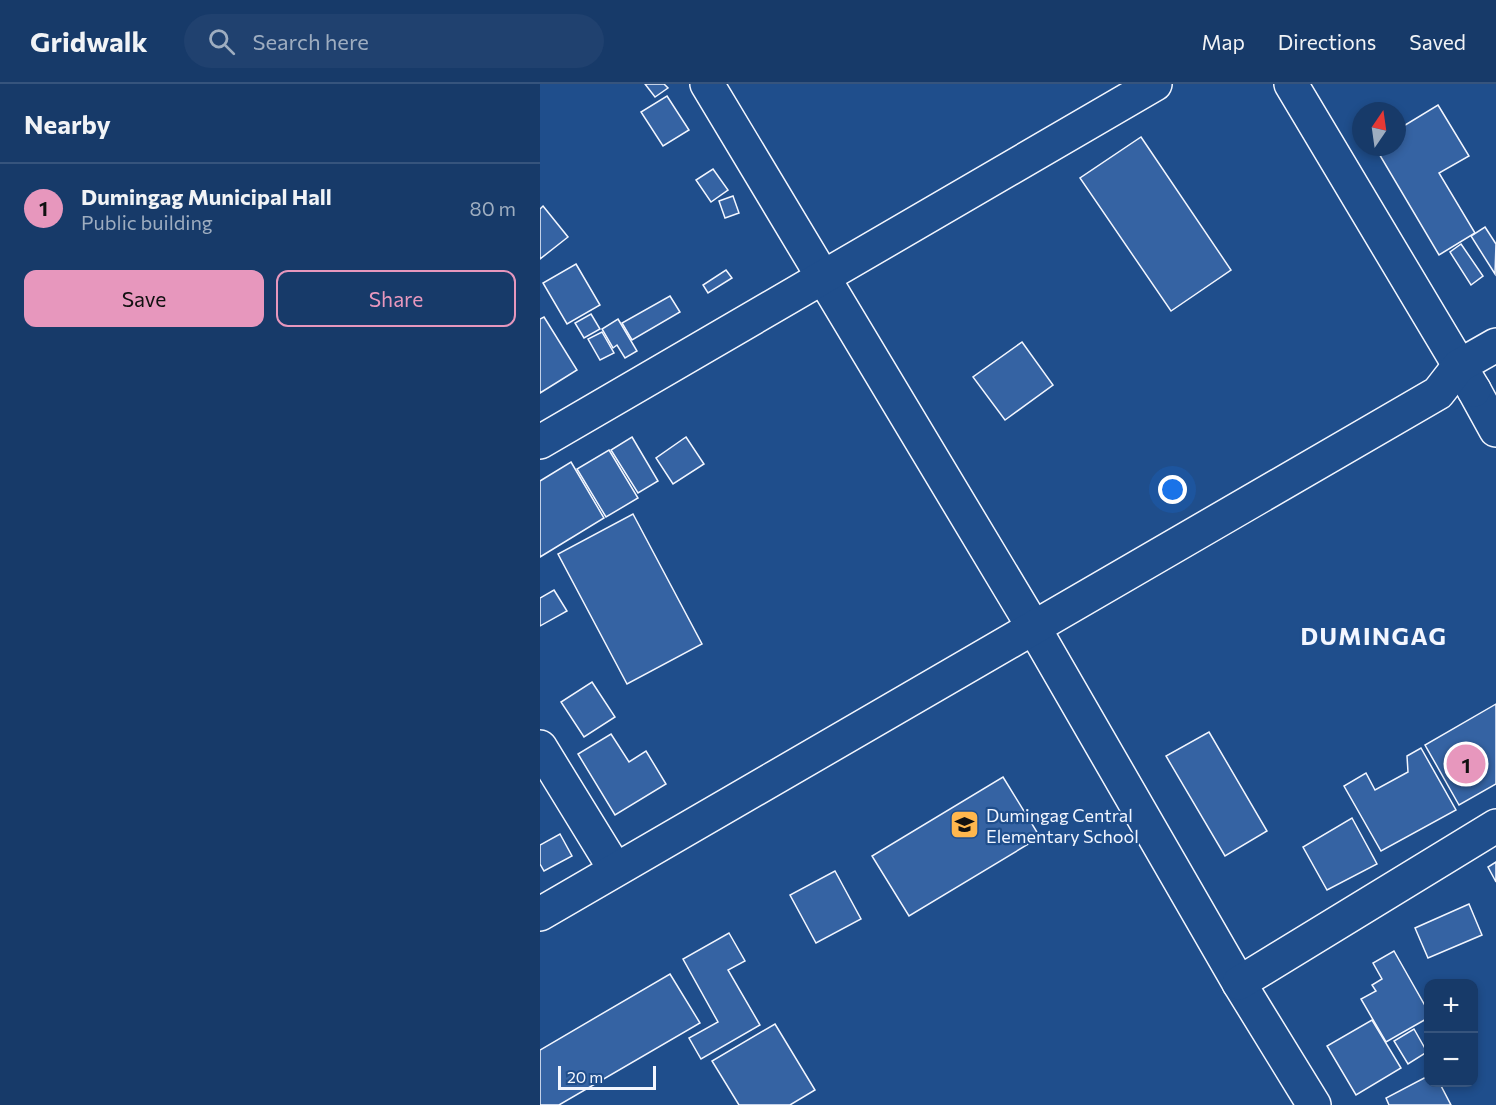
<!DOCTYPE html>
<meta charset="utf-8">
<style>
:root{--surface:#173a69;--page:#20416f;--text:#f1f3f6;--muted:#9eadc0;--line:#36547d;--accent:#e797bd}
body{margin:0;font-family:Commissioner,sans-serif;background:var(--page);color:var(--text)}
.controls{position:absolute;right:18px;bottom:18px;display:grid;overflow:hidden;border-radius:12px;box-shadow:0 3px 9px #0003}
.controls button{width:54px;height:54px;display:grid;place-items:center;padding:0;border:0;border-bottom:2px solid var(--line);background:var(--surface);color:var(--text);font:30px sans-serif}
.compass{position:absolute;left:812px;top:18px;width:54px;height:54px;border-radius:50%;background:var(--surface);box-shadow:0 3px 9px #0003;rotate:13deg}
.scale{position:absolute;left:18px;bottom:15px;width:98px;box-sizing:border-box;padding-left:6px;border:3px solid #f2f6ff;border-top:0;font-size:16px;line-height:21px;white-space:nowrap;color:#f2f6ff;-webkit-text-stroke:4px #1f4e8c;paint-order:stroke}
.you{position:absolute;left:633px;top:406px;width:21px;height:21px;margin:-15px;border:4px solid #fff;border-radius:50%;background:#1a73e8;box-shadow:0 0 0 9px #1a73e833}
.badge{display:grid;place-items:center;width:39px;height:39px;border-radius:50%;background:var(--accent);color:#111;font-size:20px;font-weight:700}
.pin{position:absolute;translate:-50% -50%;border:3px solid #fff;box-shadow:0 2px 6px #0006}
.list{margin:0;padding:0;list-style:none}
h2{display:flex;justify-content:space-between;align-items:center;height:78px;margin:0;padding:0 24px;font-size:26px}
h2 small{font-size:20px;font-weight:400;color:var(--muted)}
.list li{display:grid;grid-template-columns:39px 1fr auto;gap:18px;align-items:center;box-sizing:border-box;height:90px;padding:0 24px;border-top:2px solid var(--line)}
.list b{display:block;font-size:22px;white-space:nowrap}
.list p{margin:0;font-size:20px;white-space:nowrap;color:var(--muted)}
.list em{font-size:20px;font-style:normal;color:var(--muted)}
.actions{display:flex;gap:12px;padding:18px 24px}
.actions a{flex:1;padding:14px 0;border:2px solid var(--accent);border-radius:12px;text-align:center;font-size:21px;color:var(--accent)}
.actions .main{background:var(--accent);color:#111}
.icon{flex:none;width:33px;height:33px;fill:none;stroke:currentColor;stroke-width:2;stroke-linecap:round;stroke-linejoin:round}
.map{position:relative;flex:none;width:956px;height:1021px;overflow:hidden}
header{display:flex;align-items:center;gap:36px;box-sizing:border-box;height:84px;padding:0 30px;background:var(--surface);border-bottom:2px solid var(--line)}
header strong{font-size:28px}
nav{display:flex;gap:33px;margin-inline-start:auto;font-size:21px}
.search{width:420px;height:54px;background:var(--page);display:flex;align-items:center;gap:15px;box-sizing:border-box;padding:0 21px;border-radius:33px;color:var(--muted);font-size:22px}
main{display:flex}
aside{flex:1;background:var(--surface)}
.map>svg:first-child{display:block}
.building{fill:#3563a3;stroke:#f2f6ff;stroke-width:1.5}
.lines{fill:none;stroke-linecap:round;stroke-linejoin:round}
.minor-casing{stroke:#f2f6ff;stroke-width:36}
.major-casing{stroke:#f2f6ff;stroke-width:36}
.minor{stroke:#1f4e8c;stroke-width:33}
.major{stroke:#1f4e8c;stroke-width:33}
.labels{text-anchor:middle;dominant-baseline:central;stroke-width:4.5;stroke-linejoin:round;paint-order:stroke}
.poi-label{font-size:18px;fill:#f2f6ff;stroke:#1f4e8c;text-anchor:start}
.district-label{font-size:24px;font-weight:bold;letter-spacing:1.5px;fill:#f2f6ff;stroke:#1f4e8c}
</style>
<header>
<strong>Gridwalk</strong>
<div class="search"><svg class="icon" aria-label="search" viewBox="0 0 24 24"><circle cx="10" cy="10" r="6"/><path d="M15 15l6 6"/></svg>Search here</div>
<nav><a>Map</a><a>Directions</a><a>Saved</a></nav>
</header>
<main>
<aside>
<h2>Nearby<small></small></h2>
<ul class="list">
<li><span class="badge">1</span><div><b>Dumingag Municipal Hall</b><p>Public building</p></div><em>80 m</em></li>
</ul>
<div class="actions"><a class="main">Save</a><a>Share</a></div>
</aside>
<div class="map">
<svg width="956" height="1021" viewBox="0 0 956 1021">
<rect width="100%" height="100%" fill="#1f4e8c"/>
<g class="building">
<polygon points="105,0 124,0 128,4 115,13"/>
<polygon points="127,12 149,46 123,62 101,28"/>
<polygon points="898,21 929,72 899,89 935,149 899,171 835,63 857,63 857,46"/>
<polygon points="601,53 691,186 631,227 540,94"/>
<polygon points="173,85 188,106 171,118 156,96"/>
<polygon points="193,112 199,129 185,134 179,117"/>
<polygon points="3,122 28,153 0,175 0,125"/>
<polygon points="945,143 956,160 955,190 931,152"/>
<polygon points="921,160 943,192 931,201 910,168"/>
<polygon points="36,180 60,221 27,240 3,199"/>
<polygon points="186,186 192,194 168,209 163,201"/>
<polygon points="130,212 140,228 92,256 82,239"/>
<polygon points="51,230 60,245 44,254 35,239"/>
<polygon points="4,233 37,286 0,309 0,235"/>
<polygon points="78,235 97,267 85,274 77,261 73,264 62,245"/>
<polygon points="62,248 74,269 60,276 48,255"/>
<polygon points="482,258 513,301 465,336 433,293"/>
<polygon points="92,353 118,397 98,409 71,366"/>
<polygon points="146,353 164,380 133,400 116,374"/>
<polygon points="69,366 98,414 66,433 37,385"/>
<polygon points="31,378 64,434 0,473 0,397"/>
<polygon points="93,430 162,560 87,600 18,470"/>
<polygon points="14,506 27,527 0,542 0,514"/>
<polygon points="52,598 75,633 44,653 21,618"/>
<polygon points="956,620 956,700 919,721 885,661"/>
<polygon points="669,648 727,747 685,772 626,672"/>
<polygon points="71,650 89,678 106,667 126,700 75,731 38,670"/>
<polygon points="881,664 916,726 841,767 804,702 826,689 835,706 868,688 867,672"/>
<polygon points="463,693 500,753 369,832 332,772"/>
<polygon points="812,734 837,780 787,806 763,763"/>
<polygon points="20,750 32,772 4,787 0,780 0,761"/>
<polygon points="956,778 956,798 948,783"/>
<polygon points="295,787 321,835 276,859 250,811"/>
<polygon points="929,820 942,851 888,874 875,844"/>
<polygon points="189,849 205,877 188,886 220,941 161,975 149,954 178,938 143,875"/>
<polygon points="854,867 888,927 888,934 846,958 821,915 836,907 832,901 842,895 833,879"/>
<polygon points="130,890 160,939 19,1021 0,1021 0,966"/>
<polygon points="832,936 861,984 816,1011 787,962"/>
<polygon points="235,940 275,1006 250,1021 199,1021 172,977"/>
<polygon points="874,945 887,968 868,980 854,957"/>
<polygon points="888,992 888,998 899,998 911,1021 849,1021 846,1014"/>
</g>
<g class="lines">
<defs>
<g id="minor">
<polyline points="167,0 494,544 699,899 774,1021"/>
<polyline points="934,306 956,346"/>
<polyline points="0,358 615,0"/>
<polyline points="0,663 75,785"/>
<polyline points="699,899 956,742"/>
</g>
<g id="major">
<polyline points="751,0 934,306"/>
<polyline points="0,830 898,309 919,282 956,261"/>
</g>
</defs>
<use href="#minor" class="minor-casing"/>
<use href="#major" class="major-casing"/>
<use href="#minor" class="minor"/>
<use href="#major" class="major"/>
</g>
<defs>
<symbol id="school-square" viewBox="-11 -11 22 22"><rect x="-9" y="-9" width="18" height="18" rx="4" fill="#ffb74d" stroke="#1f4e8c"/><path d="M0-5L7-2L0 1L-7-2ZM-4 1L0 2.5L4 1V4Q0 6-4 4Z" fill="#111"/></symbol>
</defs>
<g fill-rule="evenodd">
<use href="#school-square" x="408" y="724" width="33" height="33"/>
</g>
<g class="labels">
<g class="poi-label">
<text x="446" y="731">Dumingag Central<tspan x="446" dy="21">Elementary School</tspan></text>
</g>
<g class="district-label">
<text x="834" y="551">DUMINGAG</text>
</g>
</g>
</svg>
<div class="controls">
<button>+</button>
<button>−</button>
</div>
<svg class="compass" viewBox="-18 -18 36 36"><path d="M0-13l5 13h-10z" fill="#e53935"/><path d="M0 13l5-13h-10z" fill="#9eadc0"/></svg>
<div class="scale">20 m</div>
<div class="you"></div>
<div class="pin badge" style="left:926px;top:680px">1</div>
</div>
</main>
